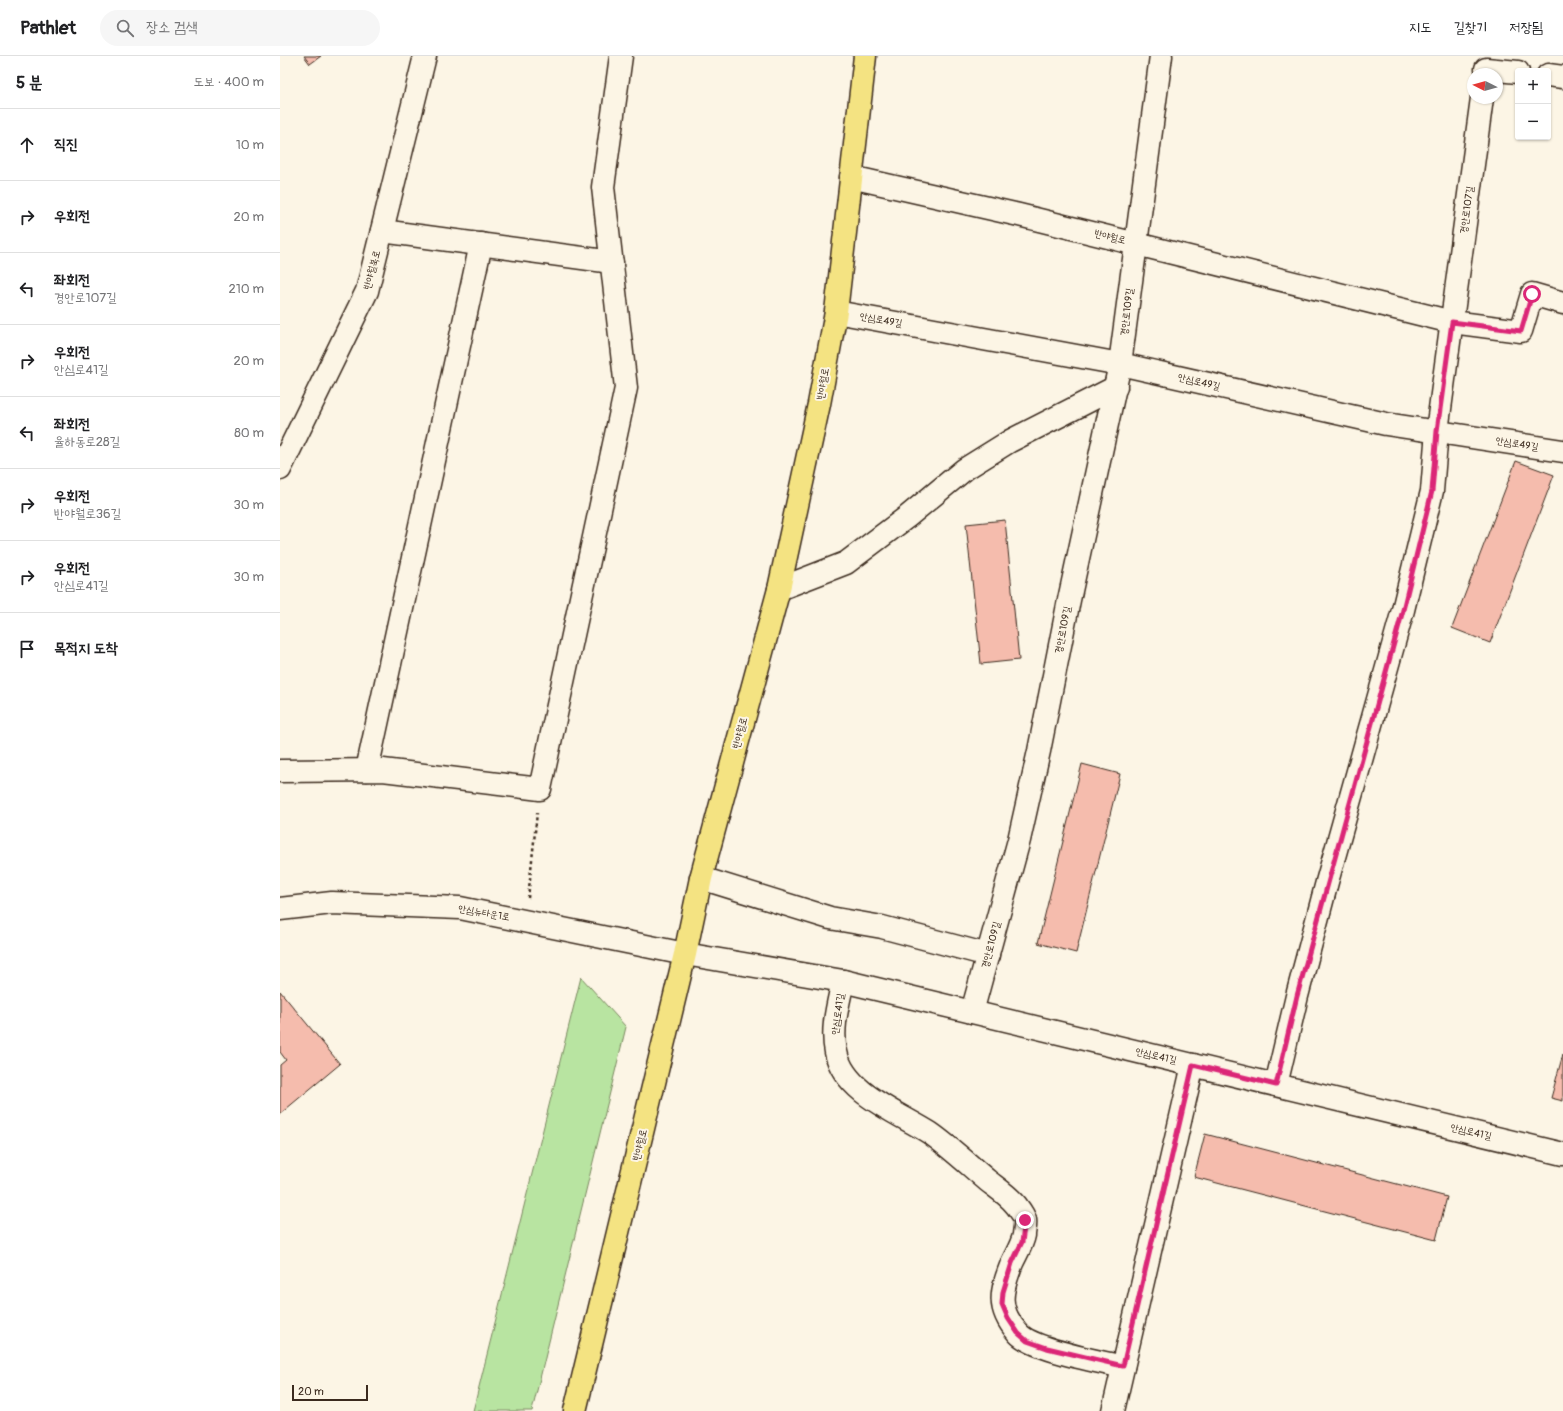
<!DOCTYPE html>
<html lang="ko">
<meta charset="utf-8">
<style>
:root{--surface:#fff;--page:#f6f6f6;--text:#202124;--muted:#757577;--line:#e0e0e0}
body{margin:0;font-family:Pangolin,"Poor Story",sans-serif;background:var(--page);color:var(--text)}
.controls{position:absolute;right:12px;top:12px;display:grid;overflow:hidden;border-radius:4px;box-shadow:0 1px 3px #0004}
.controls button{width:36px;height:36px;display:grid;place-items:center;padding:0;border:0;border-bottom:1px solid var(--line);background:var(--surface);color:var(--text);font:20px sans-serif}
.compass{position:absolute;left:1187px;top:12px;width:36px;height:36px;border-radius:50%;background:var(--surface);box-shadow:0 1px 3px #0004;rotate:276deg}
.scale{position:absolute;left:12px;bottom:10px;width:76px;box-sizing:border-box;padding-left:4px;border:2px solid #3b2a1e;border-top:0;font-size:11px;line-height:14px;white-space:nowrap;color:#3b2a1e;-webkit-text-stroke:3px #fcf5e5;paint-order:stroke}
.stop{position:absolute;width:12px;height:12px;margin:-9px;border:3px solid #db2777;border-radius:50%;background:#fff}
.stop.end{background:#db2777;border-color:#fff;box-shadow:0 1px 4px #0008}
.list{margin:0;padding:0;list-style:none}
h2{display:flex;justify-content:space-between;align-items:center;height:52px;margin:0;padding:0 16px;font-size:17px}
h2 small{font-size:13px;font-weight:400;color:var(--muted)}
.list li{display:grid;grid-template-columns:26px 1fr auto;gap:12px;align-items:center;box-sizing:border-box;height:72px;padding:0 16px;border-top:1px solid var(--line)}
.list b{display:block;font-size:15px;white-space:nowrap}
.list p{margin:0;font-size:13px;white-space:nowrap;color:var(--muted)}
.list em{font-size:13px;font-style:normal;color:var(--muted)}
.icon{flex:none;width:22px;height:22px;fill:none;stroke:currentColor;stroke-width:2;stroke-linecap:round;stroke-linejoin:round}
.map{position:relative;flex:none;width:1283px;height:1355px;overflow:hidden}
header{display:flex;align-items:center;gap:24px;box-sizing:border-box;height:56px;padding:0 20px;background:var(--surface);border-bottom:1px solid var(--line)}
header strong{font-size:19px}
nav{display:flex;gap:22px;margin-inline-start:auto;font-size:14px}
.search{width:280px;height:36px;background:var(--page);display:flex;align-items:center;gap:10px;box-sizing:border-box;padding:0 14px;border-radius:22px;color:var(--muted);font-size:15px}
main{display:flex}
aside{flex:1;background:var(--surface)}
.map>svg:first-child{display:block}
.green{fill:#b8e4a1;stroke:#7a8760}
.building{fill:#f5bcad;stroke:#3b2a1e}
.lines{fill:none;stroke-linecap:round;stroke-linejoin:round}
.minor-casing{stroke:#3b2a1e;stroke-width:25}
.major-casing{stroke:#3b2a1e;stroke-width:25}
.path{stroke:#3b2a1e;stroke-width:2.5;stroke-dasharray:3 3;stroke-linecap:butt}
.minor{stroke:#fcf5e5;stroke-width:22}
.major{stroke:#f4e382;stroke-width:22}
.route{stroke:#db2777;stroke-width:5}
.labels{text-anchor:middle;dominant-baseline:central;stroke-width:4;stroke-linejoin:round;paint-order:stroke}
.street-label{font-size:10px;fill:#3b2a1e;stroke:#fcf5e5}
</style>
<header>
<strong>Pathlet</strong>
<div class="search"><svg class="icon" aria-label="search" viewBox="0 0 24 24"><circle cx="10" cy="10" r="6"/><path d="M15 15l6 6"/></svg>장소 검색</div>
<nav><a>지도</a><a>길찾기</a><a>저장됨</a></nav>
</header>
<main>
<aside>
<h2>5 분<small>도보 · 400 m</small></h2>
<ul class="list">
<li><svg class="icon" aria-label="ahead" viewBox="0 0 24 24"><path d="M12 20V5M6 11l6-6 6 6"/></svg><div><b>직진</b></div><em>10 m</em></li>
<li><svg class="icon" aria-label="right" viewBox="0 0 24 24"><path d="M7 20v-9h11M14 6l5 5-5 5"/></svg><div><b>우회전</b></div><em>20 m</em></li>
<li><svg class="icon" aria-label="left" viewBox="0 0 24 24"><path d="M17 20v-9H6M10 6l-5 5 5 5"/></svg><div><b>좌회전</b><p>경안로107길</p></div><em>210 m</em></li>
<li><svg class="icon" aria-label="right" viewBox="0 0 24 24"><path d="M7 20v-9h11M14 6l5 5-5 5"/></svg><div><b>우회전</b><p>안심로41길</p></div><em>20 m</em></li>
<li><svg class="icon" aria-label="left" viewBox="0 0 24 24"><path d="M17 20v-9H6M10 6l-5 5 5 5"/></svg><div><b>좌회전</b><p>율하동로28길</p></div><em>80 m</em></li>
<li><svg class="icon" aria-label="right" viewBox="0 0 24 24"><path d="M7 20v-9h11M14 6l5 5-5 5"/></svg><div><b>우회전</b><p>반야월로36길</p></div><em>30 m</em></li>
<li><svg class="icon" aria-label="right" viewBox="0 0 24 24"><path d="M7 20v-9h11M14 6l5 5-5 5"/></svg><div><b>우회전</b><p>안심로41길</p></div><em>30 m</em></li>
<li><svg class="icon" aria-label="arrive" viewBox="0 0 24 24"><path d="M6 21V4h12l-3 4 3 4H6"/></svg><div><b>목적지 도착</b></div></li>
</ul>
</aside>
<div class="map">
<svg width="1283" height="1355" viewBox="0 0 1283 1355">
<rect width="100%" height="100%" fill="#fcf5e5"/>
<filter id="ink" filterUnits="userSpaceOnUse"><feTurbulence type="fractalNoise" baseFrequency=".025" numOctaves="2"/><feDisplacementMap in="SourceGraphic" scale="8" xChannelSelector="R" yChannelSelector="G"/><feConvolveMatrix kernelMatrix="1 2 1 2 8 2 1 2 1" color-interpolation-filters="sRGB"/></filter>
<g filter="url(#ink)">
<polygon class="green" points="301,921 346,971 252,1355 193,1355"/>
<g class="building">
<polygon points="24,0 41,0 30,8"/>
<polygon points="1236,405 1274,419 1210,587 1172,572"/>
<polygon points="725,464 739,604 701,608 686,468"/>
<polygon points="802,708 840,718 796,897 758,887"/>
<polygon points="0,935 60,1008 0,1058 0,1009 6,1004 0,996"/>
<polygon points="1283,998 1283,1045 1271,1042"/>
<polygon points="925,1078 1167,1141 1156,1184 914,1121"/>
</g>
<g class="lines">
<defs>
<g id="minor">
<polyline points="1206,13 1238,16"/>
<polyline points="1268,19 1283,21"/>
<polyline points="571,121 739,159 1172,266 1241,275 1252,238 1283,247"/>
<polyline points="102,175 332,206"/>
<polyline points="556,256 840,308 1106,368 1283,395"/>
<polyline points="0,413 87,235 145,0"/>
<polyline points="499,533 566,507 627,461 685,413 730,385 836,331"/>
<polyline points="87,714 201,188"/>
<polyline points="0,715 103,714 260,733 346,332 323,131 341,0"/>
<polyline points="421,822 550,862 602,871 708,899"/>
<polyline points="0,853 52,847 180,852 405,898 563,925 1283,1098"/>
<path d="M563,925c-5,24 -12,47 -7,71 8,41 63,61 94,81 20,14 39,32 58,48 9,7 21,15 28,24 3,4 8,10 9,15 1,5 -1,11 -1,15 -2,10 -8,19 -12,28 -11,28 -16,45 6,70 15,17 81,28 105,34"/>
<polyline points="692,956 739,784 759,695 789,544 840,308 881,0"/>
<polyline points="996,1029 1017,940 1047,826 1123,554 1152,435 1157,375 1202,42"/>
<polyline points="833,1355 913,1009"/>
</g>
<polyline id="major" points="295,1355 405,898 421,822 499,533 539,348 556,256 585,0"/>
</defs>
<use href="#minor" class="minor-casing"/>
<use href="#major" class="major-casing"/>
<polyline class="path" points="248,842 257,757"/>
<use href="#minor" class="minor"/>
<use href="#major" class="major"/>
</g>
</g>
<g class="lines" filter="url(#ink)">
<polyline class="route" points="745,1164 742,1186 732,1207 723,1236 722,1248 728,1262 738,1277 747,1285 767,1292 843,1310 913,1009 996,1029 1017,940 1123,554 1152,435 1157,375 1172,266 1241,275 1252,238"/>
</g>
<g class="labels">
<g class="street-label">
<text transform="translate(1187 154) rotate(-82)">경안로107길</text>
<text transform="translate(830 181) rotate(14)">반야월로</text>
<text transform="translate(92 214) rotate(-75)">반야월북로</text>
<text transform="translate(847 256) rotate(-83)">경안로109길</text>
<text transform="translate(601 264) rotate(10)">안심로49길</text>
<text transform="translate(919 326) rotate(13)">안심로49길</text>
<text transform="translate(543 328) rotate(-80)">반야월로</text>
<text transform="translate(1237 388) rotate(9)">안심로49길</text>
<text transform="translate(783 574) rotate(-79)">경안로109길</text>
<text transform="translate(460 677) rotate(-75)">반야월로</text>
<text transform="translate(204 857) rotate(10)">안심뉴타운1로</text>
<text transform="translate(711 889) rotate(-75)">경안로109길</text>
<text transform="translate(558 958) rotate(-82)">안심로41길</text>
<text transform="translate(876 1000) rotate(13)">안심로41길</text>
<text transform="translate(1191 1076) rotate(13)">안심로41길</text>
<text transform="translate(360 1089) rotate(-76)">반야월로</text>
</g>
</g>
</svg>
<div class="controls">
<button>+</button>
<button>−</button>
</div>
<svg class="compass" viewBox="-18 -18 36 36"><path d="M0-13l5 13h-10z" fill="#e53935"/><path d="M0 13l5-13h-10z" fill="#757577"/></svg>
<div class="scale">20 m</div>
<div class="stop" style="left:1252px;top:238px"></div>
<div class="stop end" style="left:745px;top:1164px"></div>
</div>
</main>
